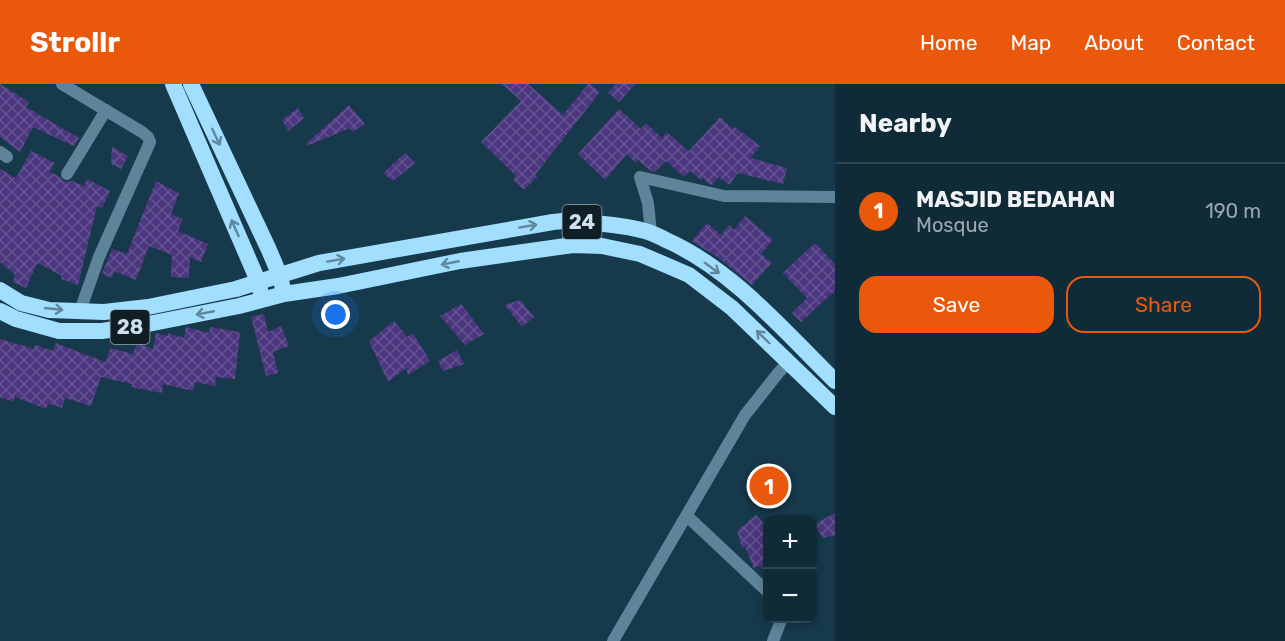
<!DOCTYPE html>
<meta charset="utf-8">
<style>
:root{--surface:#102b38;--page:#1e3743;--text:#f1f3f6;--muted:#9ca7ae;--line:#304753;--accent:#ea580c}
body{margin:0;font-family:Rubik,sans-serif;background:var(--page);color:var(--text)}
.controls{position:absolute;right:18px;bottom:18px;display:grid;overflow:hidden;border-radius:12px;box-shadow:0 3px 9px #0003}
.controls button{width:54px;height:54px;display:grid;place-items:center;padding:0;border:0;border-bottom:2px solid var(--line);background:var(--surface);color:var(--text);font:30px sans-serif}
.you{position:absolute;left:336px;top:231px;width:21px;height:21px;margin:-15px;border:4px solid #fff;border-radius:50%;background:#1a73e8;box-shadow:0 0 0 9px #1a73e833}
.badge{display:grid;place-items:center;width:39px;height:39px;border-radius:50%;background:var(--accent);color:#fff;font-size:20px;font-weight:700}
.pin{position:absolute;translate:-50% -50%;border:3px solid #fff;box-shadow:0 2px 6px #0006}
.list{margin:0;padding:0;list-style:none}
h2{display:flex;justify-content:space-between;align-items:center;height:78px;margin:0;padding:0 24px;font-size:26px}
h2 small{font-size:20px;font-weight:400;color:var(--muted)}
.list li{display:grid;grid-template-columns:39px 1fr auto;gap:18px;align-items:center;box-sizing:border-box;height:96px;padding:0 24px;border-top:2px solid var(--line)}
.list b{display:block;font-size:22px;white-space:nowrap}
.list p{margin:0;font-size:20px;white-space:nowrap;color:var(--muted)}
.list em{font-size:20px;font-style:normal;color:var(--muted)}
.actions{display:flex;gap:12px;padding:18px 24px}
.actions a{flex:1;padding:14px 0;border:2px solid var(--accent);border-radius:18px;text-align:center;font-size:21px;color:var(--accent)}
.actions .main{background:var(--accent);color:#fff}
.map{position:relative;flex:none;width:835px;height:557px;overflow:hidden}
header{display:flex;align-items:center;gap:36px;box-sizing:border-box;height:84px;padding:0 30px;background:var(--accent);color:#fff}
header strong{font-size:28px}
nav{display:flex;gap:33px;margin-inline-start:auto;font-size:21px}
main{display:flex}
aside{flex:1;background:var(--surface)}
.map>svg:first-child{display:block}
.building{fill:url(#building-cross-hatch)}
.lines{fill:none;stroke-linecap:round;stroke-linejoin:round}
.minor{stroke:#5e8499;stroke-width:12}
.trunk{stroke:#a2defe;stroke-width:16}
.oneway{stroke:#60889d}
.labels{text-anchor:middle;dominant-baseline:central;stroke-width:5;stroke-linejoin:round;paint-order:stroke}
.shield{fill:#101e26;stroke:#95a6b1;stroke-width:1.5}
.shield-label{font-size:20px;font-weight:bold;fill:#cee1ec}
</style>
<header>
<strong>Strollr</strong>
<nav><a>Home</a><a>Map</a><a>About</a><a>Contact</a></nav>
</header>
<main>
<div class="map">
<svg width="835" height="557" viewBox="0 0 835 557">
<defs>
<pattern id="building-cross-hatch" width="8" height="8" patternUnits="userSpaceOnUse" patternTransform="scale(1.5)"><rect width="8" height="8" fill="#4b367f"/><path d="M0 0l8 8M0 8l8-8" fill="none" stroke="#645391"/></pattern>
</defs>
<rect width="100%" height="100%" fill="#16394b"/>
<g class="building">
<polygon points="0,0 29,18 26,23 79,54 74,62 33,43 20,68 0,53"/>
<polygon points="502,0 528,0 563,31 588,0 590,0 600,8 535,91 537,93 524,106 513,96 516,92 481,58 521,17"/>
<polygon points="616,0 635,0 619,18 608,8"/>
<polygon points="349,21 365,40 353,48 350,44 307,62 306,60"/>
<polygon points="298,24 304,34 288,47 282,36"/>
<polygon points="619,25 641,45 646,39 662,54 667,48 689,67 720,33 733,45 735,43 760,62 750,74 787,84 783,100 738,89 729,101 719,93 712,101 709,100 703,94 701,96 690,87 684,93 666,77 655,88 651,87 638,76 636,79 627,70 605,96 578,70"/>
<polygon points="112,63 128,72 121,85 111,80"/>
<polygon points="31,67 55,79 49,88 59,92 63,97 67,98 72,97 84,102 87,95 110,107 102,124 97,122 78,201 61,195 62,192 37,179 26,204 13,198 15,191 0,178 0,85 16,94"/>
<polygon points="405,69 415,79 393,97 383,89"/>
<polygon points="156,97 179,109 171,130 183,135 178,147 208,160 201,178 190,173 189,194 171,193 172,171 149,162 136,196 114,187 112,194 102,190 112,165 127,170"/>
<polygon points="745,132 773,156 761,170 772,179 752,201 720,175 692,157 707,139 721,151 729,141 734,146"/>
<polygon points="815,159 835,180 835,207 801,238 792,229 807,214 783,189"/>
<polygon points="520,216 534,233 522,243 505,221"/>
<polygon points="461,220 484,250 465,261 440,232"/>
<polygon points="264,230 268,248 281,242 289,262 273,268 278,289 266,292 251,233"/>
<polygon points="394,237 407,253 413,249 430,277 408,291 406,284 388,298 369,257"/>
<polygon points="186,243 209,249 210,243 240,248 235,295 216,293 215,302 195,298 193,307 163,300 162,309 131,303 132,300 101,293 91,322 65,314 62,324 48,319 46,325 15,313 13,318 0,313 0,255 34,265 35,261 53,267 56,259 81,269 106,278 110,264 133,270 137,259 153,265 156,249 168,252 168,249 184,254"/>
<polygon points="457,266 464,280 443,287 438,277"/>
<polygon points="835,429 835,451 823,454 815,440"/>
<polygon points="756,431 768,445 768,492 759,481 755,484 753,483 745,462 742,464 737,447"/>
</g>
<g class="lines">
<g class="minor">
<polyline points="62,0 142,48 148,53 150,58 99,173 80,227"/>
<polyline points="0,68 7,73"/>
<polyline points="67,90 106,26"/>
<polyline points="651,149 648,119 640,93 724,112 835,113"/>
<polyline points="687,432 768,508"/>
<polyline points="613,557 745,331 779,288 789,278"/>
<polyline points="773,557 782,534"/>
</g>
<g class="trunk">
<polyline points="173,0 258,197 260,206"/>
<polyline points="191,0 269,166 280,192 282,201"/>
<path d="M0,206l21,13 28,7 55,2 44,-5 88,-18 83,-26 234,-41 10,-1c28,2 56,3 82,10 8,2 15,6 21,9 66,29 119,92 169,141"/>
<polyline points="0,227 16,235 59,247 102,247 148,240 239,222 284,210 338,202 460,177 573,161 602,162 640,170 689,191 732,224 835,323"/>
</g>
</g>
<defs><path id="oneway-shaft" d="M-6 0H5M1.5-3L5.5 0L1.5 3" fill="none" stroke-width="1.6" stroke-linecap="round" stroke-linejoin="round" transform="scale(1.5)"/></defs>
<g class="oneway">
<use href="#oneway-shaft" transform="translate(216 53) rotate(65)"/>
<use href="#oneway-shaft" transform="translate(528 142) rotate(-10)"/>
<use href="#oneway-shaft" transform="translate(235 144) rotate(-114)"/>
<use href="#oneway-shaft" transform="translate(336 176) rotate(-10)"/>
<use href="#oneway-shaft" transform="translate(450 179) rotate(169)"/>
<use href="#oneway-shaft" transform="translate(712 184) rotate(36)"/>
<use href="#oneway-shaft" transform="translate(54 225) rotate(6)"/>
<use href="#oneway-shaft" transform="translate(205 229) rotate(169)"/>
<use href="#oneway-shaft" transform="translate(763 253) rotate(-136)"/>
</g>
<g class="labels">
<g class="shield">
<rect x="562.5" y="121" width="39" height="34" rx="4.5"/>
<rect x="110.5" y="226" width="39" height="34" rx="4.5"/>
</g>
<g class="shield-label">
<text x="582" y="138">24</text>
<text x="130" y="243">28</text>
</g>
</g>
</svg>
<div class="controls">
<button>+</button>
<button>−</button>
</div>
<div class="you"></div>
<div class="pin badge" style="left:769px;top:402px">1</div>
</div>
<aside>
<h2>Nearby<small></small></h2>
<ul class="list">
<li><span class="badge">1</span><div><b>MASJID BEDAHAN</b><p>Mosque</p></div><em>190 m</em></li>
</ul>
<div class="actions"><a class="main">Save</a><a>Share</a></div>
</aside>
</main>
